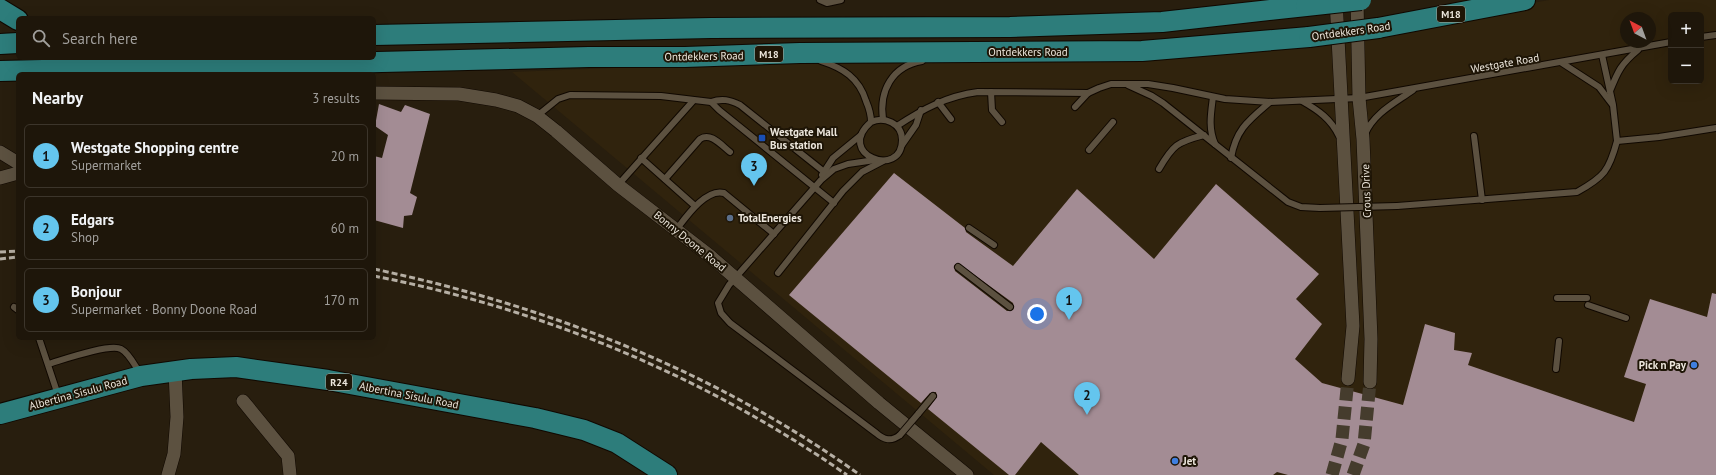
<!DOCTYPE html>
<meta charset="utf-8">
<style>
:root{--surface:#1e160a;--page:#261f13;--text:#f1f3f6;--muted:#a19f9c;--line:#3c352b;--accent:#64c5ee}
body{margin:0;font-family:"PT Sans",sans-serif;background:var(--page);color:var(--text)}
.controls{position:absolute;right:12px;top:12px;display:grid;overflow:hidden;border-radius:6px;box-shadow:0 4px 16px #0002}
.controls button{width:36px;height:36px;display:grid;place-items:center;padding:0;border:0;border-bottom:1px solid var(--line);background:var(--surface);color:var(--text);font:20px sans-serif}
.compass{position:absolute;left:1620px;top:12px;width:36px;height:36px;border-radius:50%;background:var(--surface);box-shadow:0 4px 16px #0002;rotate:319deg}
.you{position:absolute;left:1037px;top:314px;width:14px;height:14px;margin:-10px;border:3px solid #fff;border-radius:50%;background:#1a73e8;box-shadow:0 0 0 6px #1a73e833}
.badge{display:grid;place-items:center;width:26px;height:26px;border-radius:50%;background:var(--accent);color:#111;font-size:13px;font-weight:700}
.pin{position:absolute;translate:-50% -33px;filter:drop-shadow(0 1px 2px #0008)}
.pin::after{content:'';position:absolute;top:21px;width:14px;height:12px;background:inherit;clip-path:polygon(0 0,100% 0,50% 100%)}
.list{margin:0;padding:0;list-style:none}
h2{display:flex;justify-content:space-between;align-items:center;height:52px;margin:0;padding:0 16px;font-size:17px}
h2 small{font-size:13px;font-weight:400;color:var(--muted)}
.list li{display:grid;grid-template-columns:26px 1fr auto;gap:12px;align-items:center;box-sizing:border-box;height:64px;margin:0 8px 8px;padding:0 8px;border:1px solid var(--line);border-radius:6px}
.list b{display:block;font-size:15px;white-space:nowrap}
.list p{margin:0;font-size:13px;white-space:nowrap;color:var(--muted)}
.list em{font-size:13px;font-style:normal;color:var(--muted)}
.icon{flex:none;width:22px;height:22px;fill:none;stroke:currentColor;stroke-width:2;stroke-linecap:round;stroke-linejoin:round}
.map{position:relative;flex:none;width:1716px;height:475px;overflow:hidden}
.search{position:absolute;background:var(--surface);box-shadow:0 4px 16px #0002;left:16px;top:16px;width:360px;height:44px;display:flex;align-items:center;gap:10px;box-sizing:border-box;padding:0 14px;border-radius:6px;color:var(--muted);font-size:15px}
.panel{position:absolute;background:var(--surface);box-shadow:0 4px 16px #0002;left:16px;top:72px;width:360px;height:268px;border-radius:6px}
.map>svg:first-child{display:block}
.built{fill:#30230d;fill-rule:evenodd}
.building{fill:#a38c94;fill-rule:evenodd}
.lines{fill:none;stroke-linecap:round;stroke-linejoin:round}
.street-tunnel{stroke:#453c2d;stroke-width:13;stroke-dasharray:13 6;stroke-linecap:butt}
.lane-casing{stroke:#100800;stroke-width:8}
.street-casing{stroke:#100800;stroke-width:14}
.primary-casing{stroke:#100800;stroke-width:22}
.lane{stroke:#5c5140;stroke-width:6}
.street{stroke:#5c5140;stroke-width:13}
.primary{stroke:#2d7d7b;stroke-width:20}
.rail{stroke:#b6afa4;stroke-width:3;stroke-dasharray:6 3;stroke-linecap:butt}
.lane-bridge-casing{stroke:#100800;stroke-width:8;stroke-linecap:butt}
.primary-bridge-casing{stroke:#100800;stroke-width:22;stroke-linecap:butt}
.lane-bridge{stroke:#5c5140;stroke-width:6}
.primary-bridge{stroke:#2d7d7b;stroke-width:20}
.transit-dot{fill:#1a4fb4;stroke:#1e1506;stroke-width:1.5}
.service-dot{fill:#5c6f8a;stroke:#1e1506;stroke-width:1.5}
.shop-dot{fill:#3f7fe0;stroke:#1e1506;stroke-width:1.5}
.labels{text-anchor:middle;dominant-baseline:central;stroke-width:4;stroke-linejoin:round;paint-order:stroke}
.shield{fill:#1e1506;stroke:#aea79c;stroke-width:1}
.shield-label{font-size:10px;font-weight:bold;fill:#ece6dc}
.street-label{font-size:11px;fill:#ece6dc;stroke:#1e1506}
.poi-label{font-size:11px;font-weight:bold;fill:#ece6dc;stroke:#1e1506;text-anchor:start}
</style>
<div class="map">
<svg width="1716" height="475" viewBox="0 0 1716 475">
<rect width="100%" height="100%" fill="#281e0e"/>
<path class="built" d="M1549,0h167v475h-722l-482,-403 825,-33zM1671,15h30v66h-30zM1626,18h24v24h-24z"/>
<g class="building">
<polygon points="379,104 401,112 405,105 430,114 410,193 417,197 412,215 404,216 403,228 374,220 374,156 382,158 388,135 375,126"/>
<path d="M894,173l71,55 1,4 47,34 64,-77 77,70 62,-75 103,90 -23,25 26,25 -27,35 27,24 81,22 22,-81 30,9 -1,17 18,3 -4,12 166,57 12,-38 -22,-7 26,-78 57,18 5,-24 4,1v181h-428l-11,-3 -4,3h-194l-38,-33 -26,33h-6l-81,-66 9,-12 -1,-5 -6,1 -9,10 -132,-108zM958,263l55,40 1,4 -1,3 -6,1 -52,-40 -1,-5z"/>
</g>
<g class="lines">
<g class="street-tunnel">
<polyline points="1332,475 1342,439 1348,379"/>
<polyline points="1353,475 1364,444 1370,382"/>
</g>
<defs>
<g id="lane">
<polyline points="820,0 827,3 841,0"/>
<polyline points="1701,37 1716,35"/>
<polyline points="1602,55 1613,105 1617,141 1659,137 1716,128"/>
<path d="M821,61c22,7 38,17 45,40 3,7 5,13 5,21 -37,32 31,58 31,18 0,-17 -18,-24 -31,-18"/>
<polyline points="1562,63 1599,87 1612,104"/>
<polyline points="1128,85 1152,96 1163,103 1288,202 1301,207 1320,208"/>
<path d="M1610,91c8,-20 11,-27 28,-41"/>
<polyline points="991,92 992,110 1002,122"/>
<path d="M1213,97c-2,16 -5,31 2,47"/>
<path d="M1302,101c16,9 29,18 37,35"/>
<path d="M711,102c11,-4 19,-2 29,3l83,66"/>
<polyline points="938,102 951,119"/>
<polyline points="1075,107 1088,93 1099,88 1111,84 1148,84 1173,88 1225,99 1270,102 1359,98 1671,42"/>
<polyline points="537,116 558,99 570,95 661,96 711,102 719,110 834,203"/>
<path d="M883,119c-4,-28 9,-53 39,-58"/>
<path d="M897,126c26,-17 50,-30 81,-34l110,1"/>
<path d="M1365,134c9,-21 30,-31 48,-44"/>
<polyline points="1474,136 1482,200"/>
<polyline points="902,145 916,125 921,110"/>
<polyline points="1089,150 1113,122"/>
<polyline points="641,158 695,206"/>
<path d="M1231,158c5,-29 18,-38 39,-56"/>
<path d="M875,160l-27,4 -14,5 -13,11 -92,105 -11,18 3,10 9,10 146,110c8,7 15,9 24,2"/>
<path d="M1159,169c14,-24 18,-27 45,-34"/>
<polyline points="822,175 833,158 861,135"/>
<path d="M665,179l35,-40c11,-7 21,6 30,13"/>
<polyline points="618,185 693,101"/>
<path d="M1397,206l180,-14c27,-15 32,-21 40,-51"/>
<polyline points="969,228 994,245"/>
<path d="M676,230c10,-13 30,-42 48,-37l50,41"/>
<polyline points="958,267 1010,307"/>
<polyline points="778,273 843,191 862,172 883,161"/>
<polyline points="1557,298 1587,298"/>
<polyline points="1588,305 1626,318"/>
<polyline points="14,307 18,310"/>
<polyline points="39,338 58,395"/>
<path d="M48,364c14,-4 62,-21 73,-15 8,4 14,17 19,24"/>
<polyline points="1556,369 1559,341"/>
<polyline points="918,414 933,396"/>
</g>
<g id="street">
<polyline points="1336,0 1353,326 1348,379"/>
<polyline points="1357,0 1359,98 1363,139 1371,339 1370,382"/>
<polyline points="374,93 459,94 496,100 518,106 537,116 556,131 618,185 710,256 879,403 967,475"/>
<polyline points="0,152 18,163"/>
<polyline points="0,178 18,173"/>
<polyline points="243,401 288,456 290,475"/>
<polyline points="168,475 174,454 177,417 175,371"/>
</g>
<g id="primary">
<polyline points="0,9 18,20"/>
<polyline points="1378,28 1525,0"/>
<polyline points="374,35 711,28 1010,27 1162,22 1306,6"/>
<polyline points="0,44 18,43"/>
<polyline points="0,71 589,57 685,57 800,53 1142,51 1309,37"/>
<polyline points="0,414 141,376 191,369 236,367 328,380 535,418 584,430 617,443 667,475"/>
</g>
</defs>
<use href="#lane" class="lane-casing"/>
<use href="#street" class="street-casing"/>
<use href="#primary" class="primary-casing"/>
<use href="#lane" class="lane"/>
<use href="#street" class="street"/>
<use href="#primary" class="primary"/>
<g class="rail">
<polyline points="0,252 18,251"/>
<polyline points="0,259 18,257"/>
<path d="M374,269c174,37 341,102 486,206"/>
<path d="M374,276c169,33 332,101 473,199"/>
</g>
<defs>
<g id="lane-bridge">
<polyline points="1320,208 1397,206"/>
<polyline points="900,435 918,414"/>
</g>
<g id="primary-bridge">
<polyline points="1306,6 1361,0"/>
<polyline points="1309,37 1378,28"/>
</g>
</defs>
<use href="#lane-bridge" class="lane-bridge-casing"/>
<use href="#primary-bridge" class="primary-bridge-casing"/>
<use href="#lane-bridge" class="lane-bridge"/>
<use href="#primary-bridge" class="primary-bridge"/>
</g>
<rect class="transit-dot" x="758" y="134" width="8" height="8" rx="2"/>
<circle class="service-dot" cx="730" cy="218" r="4"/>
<g class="shop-dot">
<circle cx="1694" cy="365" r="4"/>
<circle cx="1175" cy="461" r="4"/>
</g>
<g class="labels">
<g class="shield">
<rect x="1437" y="6" width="28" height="16" rx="3"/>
<rect x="755" y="46" width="28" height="16" rx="3"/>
<rect x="326" y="374" width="26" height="16" rx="3"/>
</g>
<g class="shield-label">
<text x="1451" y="14">M18</text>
<text x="769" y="54">M18</text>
<text x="339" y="382">R24</text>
</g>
<g class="street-label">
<text transform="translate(1351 31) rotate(-8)">Ontdekkers Road</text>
<text x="1028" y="52">Ontdekkers Road</text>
<text transform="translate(704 56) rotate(-1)">Ontdekkers Road</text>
<text transform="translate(1505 63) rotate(-10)">Westgate Road</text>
<text transform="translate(1366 191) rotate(-92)">Crous Drive</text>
<text transform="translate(690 241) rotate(39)">Bonny Doone Road</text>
<text transform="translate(78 393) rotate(-15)">Albertina Sisulu Road</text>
<text transform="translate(409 395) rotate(11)">Albertina Sisulu Road</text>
</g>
<g class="poi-label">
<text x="770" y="132">Westgate Mall<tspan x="770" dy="13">Bus station</tspan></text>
<text x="738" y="218">TotalEnergies</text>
<text x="1686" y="365" text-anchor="end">Pick n Pay</text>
<text x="1183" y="461">Jet</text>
</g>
</g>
</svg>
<div class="controls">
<button>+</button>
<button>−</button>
</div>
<svg class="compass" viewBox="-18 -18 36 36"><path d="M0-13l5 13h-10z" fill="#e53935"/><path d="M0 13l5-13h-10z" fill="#a19f9c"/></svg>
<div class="you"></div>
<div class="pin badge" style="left:1069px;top:320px">1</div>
<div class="pin badge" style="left:1087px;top:415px">2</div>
<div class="pin badge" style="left:754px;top:186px">3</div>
<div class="search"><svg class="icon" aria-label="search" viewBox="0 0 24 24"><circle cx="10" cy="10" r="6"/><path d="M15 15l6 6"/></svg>Search here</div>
<section class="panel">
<h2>Nearby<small>3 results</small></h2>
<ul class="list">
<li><span class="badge">1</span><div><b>Westgate Shopping centre</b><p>Supermarket</p></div><em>20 m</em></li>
<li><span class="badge">2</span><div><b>Edgars</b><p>Shop</p></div><em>60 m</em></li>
<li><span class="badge">3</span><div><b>Bonjour</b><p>Supermarket · Bonny Doone Road</p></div><em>170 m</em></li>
</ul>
</section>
</div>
